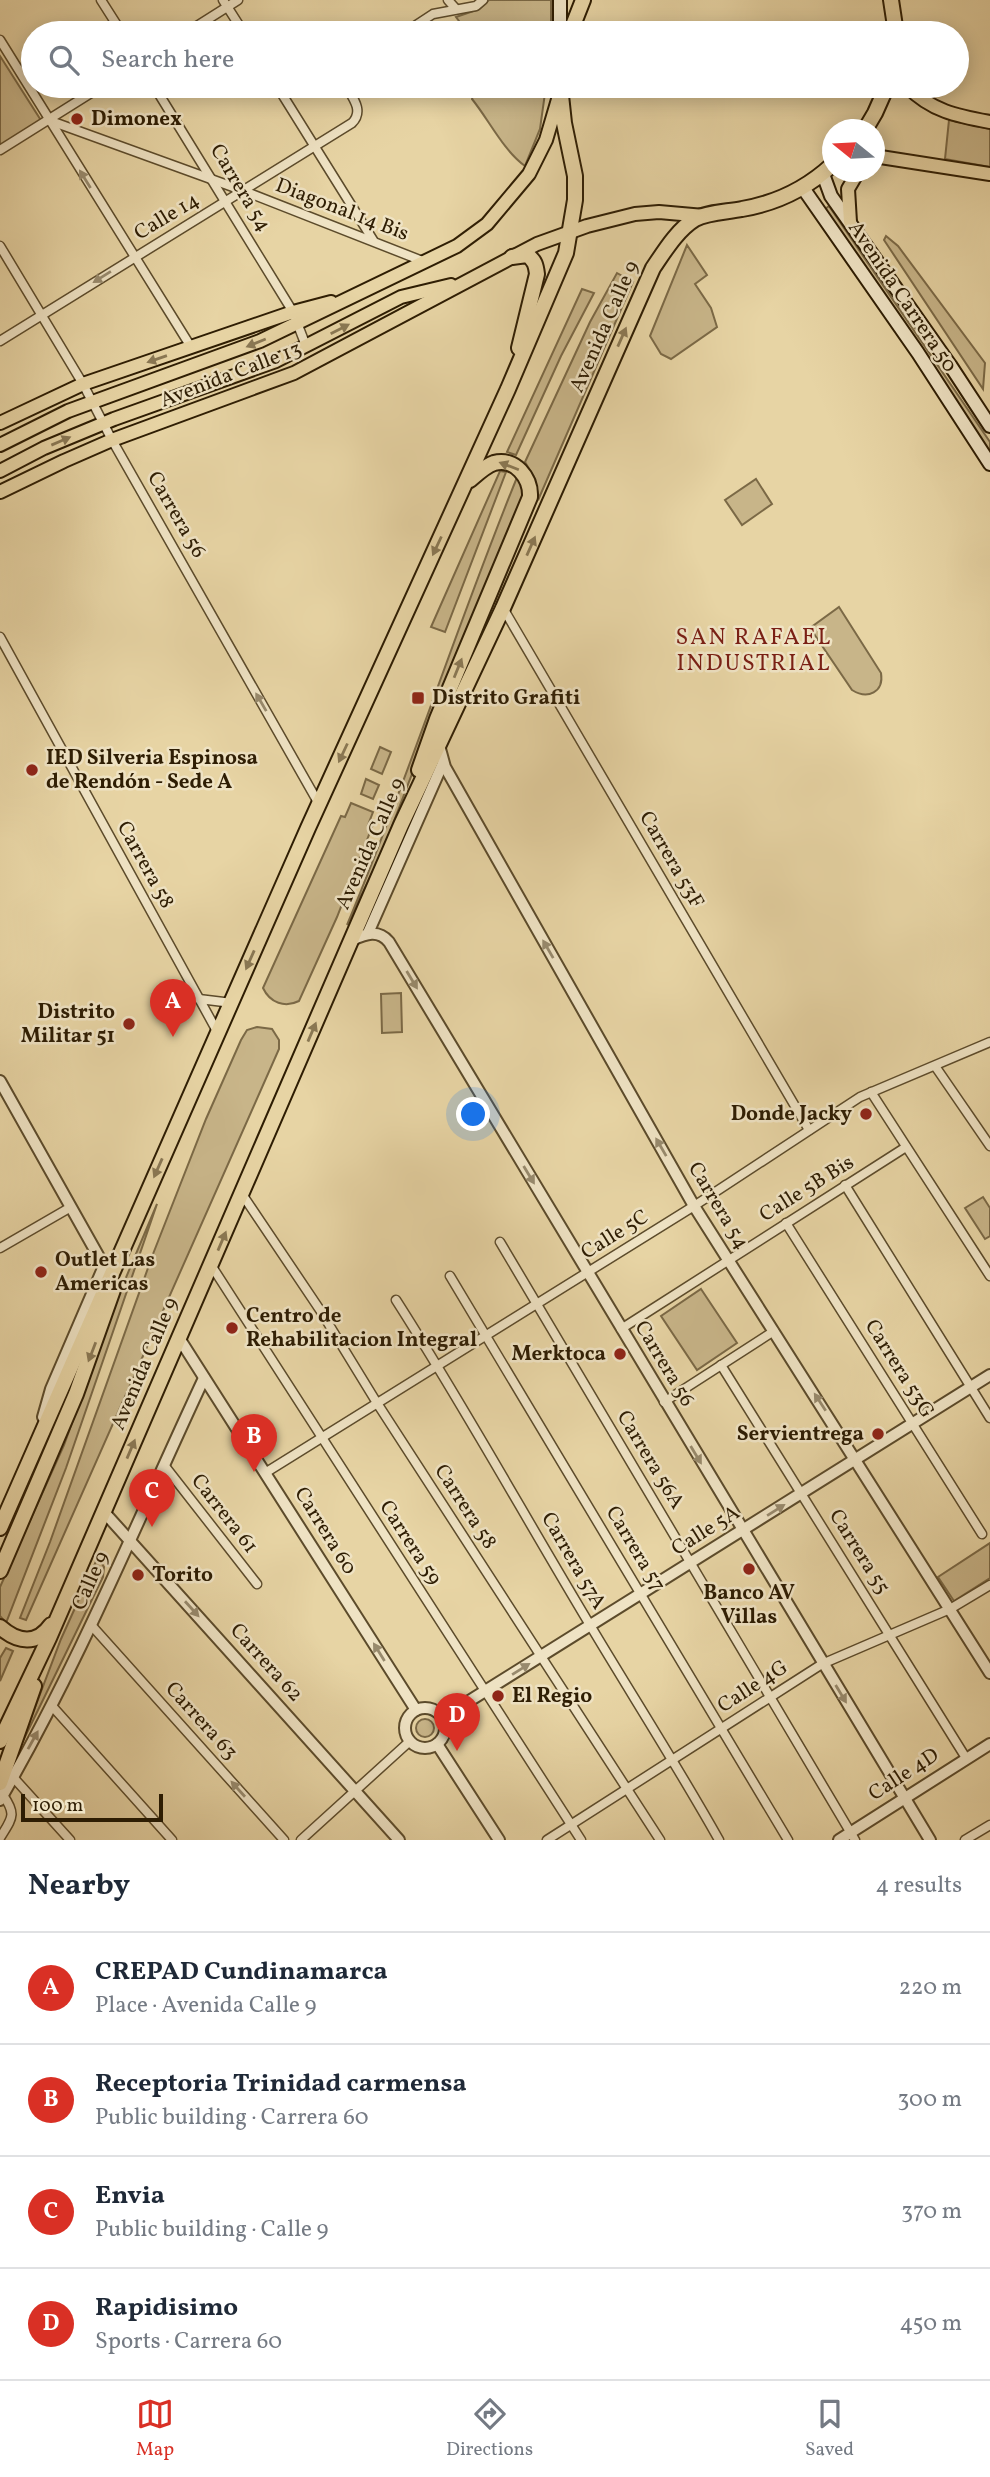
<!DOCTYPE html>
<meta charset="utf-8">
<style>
:root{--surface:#fff;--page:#f2f2f3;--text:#1f2937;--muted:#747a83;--line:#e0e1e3;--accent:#d93025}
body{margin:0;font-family:Vollkorn,serif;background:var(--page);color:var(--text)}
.compass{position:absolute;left:822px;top:119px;width:63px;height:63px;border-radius:50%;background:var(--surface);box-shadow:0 4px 18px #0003;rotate:288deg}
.scale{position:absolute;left:21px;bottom:18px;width:142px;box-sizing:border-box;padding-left:7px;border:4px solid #2e1d03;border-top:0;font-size:19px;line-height:24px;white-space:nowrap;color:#2e1d03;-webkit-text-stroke:5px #efe3c4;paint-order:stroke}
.you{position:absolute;left:474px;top:1115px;width:24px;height:24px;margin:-18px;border:5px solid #fff;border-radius:50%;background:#1a73e8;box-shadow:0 0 0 10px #1a73e833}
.badge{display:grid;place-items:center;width:46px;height:46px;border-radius:50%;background:var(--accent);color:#fff;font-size:23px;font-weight:700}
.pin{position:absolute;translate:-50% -58px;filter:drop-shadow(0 2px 4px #0008)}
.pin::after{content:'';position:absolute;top:37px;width:24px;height:21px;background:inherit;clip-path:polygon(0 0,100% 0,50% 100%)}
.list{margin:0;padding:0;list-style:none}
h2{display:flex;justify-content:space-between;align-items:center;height:91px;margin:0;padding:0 28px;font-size:30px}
h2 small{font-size:23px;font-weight:400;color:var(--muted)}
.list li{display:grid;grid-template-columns:46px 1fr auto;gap:21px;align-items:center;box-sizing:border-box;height:112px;padding:0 28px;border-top:2px solid var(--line)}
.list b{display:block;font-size:26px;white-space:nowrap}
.list p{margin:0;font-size:23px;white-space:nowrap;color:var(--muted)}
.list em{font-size:23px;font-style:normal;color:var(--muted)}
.icon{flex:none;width:38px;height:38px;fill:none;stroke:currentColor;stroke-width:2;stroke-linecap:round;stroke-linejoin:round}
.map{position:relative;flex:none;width:990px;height:1840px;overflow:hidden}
.search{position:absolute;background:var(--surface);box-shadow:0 4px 18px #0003;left:21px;right:21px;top:21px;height:77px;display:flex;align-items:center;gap:18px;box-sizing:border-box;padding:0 24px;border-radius:38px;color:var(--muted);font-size:26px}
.sheet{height:539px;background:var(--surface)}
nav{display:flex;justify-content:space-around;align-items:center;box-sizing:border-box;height:98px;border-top:2px solid var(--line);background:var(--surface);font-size:19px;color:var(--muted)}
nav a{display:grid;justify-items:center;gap:4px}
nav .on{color:var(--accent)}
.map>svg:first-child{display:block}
.green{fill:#c8b589;stroke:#7b6946;stroke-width:2}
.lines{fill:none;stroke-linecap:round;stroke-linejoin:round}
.minor-casing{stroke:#5c4b2b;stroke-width:11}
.tertiary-casing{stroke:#5c4b2b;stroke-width:14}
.secondary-casing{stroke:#2e1d03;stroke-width:16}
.primary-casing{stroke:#2e1d03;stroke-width:16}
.trunk-casing{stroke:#2e1d03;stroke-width:18}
.minor{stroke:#efe3c4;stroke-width:8}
.tertiary{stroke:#efe3c4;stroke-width:10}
.secondary{stroke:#efe3c4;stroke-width:12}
.primary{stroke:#e7d4a4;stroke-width:12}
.trunk{stroke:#e7d4a4;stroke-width:14}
.oneway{fill:#988a6d}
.oneway2{fill:#8a7854}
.poi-dot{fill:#8f2418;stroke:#efe3c4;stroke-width:2.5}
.labels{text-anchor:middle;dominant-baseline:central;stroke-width:5;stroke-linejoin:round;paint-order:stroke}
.poi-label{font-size:21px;font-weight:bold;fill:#2e1d03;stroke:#efe3c4;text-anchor:start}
.street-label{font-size:21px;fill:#2e1d03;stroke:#efe3c4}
.neighbourhood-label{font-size:23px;letter-spacing:2px;fill:#7a1f14;stroke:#efe3c4}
</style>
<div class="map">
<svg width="990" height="1840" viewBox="0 0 990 1840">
<rect width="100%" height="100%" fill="#e7d4a4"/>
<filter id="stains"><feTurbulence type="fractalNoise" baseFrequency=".00286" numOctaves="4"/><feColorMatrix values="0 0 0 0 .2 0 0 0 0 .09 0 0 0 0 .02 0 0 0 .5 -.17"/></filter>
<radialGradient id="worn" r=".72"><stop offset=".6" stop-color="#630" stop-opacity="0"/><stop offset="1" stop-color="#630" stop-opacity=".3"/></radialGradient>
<g class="green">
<polygon points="489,0 551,0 551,33 468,33 456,17 479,9"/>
<polygon points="0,56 42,122 0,147"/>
<path d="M476,86h70l-6,43 -15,37c-22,-16 -36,-46 -53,-67z"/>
<polygon points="949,120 990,129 990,167 945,159"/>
<polygon points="829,206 990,442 990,456 824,210"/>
<polygon points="886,236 898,246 985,363 983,389 884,240"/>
<polygon points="687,245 707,275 695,284 711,308 717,327 671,359 661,354 650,336"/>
<polygon points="617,273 633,282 539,498 534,477 525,462 590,322"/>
<polygon points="582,289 594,293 561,356 516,455 507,452"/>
<polygon points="500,471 506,472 445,632 431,627"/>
<path d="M518,475l6,18 -2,11 -58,134 -83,217 -34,70c62,-148 110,-301 171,-450z"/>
<polygon points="756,479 772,504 742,525 725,500"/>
<path d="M839,607l42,66c3,19 -13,27 -29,17l-42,-62z"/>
<polygon points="380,747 391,752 382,774 371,769"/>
<polygon points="366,779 379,785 373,799 361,794"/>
<path d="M351,803l22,9 -5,13 4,2 -35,90 -38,84c-14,7 -29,2 -36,-13l78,-172 4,1z"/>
<polygon points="401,993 402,1032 382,1033 381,994"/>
<polygon points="257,1027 272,1029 279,1040 279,1049 26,1620 20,1618 50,1542 153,1254 206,1119 241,1040 247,1030"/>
<polygon points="983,1197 990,1208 990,1236 985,1239 965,1208"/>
<polygon points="157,1204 66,1468 6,1623 0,1616 0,1587 64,1445 114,1306"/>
<polygon points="701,1289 737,1343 697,1370 661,1316"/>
<polygon points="990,1543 990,1578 954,1601 938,1577"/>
<polygon points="98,1557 104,1567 103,1577 20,1747 61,1639"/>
<polygon points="6,1648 13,1651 0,1681 0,1658"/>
<circle cx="425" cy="1728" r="9"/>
</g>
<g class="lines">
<defs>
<g id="minor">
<polyline points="101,0 122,33"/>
<polyline points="223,0 244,33"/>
<polyline points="448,0 456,9"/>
<polyline points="186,33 238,0"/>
<polyline points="404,33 433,14 476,6 483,0"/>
<polyline points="0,40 191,347"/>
<polyline points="154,86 293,312 306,346"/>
<polyline points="277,86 373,240"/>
<polyline points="48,120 244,191 425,262"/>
<polyline points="0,150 102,86"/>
<polyline points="0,246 83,384 112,440 319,804"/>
<path d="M0,341l352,-218c12,-12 1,-25 -6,-37"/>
<polyline points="503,608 809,1130"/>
<polyline points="0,637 218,1033"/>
<polyline points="199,999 232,1003"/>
<polyline points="935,1066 990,1146"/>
<polyline points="871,1092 990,1276"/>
<polyline points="845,1185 990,1418"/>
<polyline points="242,1194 320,1310 377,1403 660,1840"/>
<polyline points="786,1223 982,1534"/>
<polyline points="500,1242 855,1840"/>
<polyline points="0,1248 71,1207"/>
<polyline points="211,1265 581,1840"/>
<polyline points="450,1276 788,1840"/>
<path d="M396,1300c68,106 129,217 194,325 43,72 88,142 129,215"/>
<polyline points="621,1329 906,1147"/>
<polyline points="721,1365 966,1758"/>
<polyline points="664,1402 774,1331"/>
<polyline points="164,1465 257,1584"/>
<polyline points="265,1473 694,1206 860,1097 990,1042"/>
<polyline points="92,1626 284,1840"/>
<polyline points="52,1706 172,1840"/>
<polyline points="13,1777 70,1840"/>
<path d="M0,1838c12,-20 17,-23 3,-43"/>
<polyline points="301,1840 410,1741"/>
<polyline points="547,1840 822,1664 950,1609 990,1585"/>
<polyline points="965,1840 990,1825"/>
</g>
<g id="tertiary">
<polyline points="439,745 445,767 694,1206 990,1673"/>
<polyline points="368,933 443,763"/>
<path d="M352,940c14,-6 26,-11 37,2l541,898"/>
<polyline points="0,1081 104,1266 51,1389 43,1417"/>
<polyline points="179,1338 416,1710"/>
<polyline points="104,1512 399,1840"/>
<circle cx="425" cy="1728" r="20"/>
<polyline points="442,1718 990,1375"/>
<polyline points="437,1744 499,1840"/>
<path d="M0,1800c79,-136 138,-281 204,-422"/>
<polyline points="839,1840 990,1744"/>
</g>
<g id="secondary">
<polyline points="560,0 560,33"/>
<polyline points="823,174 831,196 950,365 990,426"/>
<polyline points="803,188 918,353 990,464"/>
</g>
<g id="primary">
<path d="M907,86c24,25 50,30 83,36"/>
<polyline points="874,156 990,174"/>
<polyline points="850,222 848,189 858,172"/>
<polyline points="0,423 83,384 293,312 331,302"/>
<polyline points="0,445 68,411 260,341 457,246 487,224 529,174 546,140 559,96"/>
<polyline points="0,471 44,448 114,419 276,361 401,297 451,285"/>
<polyline points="0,492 64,461 112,440 294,373 537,244 587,226 635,214 659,212 704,216"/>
</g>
<g id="trunk">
<polyline points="891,0 896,33"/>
<polyline points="570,33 583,0"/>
<polyline points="865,130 875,113 887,86"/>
<path d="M512,257l15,-2c8,5 9,11 10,19l-18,74"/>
<path d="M419,770l18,-51 93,-222c1,-19 -15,-40 -36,-34 -9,3 -17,11 -24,17"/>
<polyline points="0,1528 308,828 508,389 566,253 575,200 575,176 564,123 560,86"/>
<polyline points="0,1571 76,1394 113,1290"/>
<path d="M0,1627c18,16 37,18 51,-2"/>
<path d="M0,1741l49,-103 352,-813 102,-217 150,-340c11,-16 24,-38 42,-49 13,-7 32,-7 47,-10 35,-6 64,-20 90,-44"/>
<polyline points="0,1783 34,1686"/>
</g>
</defs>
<use href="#minor" class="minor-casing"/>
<use href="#tertiary" class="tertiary-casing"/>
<use href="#secondary" class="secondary-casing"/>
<use href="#primary" class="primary-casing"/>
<use href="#trunk" class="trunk-casing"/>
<use href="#minor" class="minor"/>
<use href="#tertiary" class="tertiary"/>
<use href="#secondary" class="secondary"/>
<use href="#primary" class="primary"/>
<use href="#trunk" class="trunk"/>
</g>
<defs><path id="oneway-solid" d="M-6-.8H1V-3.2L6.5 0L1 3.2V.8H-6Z" transform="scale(1.75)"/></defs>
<g class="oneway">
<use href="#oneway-solid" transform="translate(85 179) rotate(-122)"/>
<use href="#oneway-solid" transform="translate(102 277) rotate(148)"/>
<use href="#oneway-solid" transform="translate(261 702) rotate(-120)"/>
<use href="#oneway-solid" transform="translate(548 949) rotate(-120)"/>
<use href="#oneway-solid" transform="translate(412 980) rotate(59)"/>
<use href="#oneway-solid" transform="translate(661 1147) rotate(-120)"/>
<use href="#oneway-solid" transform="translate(529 1175) rotate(59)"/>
<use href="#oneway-solid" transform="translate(820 1402) rotate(-123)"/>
<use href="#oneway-solid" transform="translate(696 1455) rotate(59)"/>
<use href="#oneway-solid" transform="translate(776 1510) rotate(-32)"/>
<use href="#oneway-solid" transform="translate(192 1609) rotate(48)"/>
<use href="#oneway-solid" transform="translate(379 1652) rotate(-122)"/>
<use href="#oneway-solid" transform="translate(521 1669) rotate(-32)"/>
<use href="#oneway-solid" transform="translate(841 1694) rotate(59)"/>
<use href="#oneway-solid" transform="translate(33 1740) rotate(-61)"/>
<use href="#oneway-solid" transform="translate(238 1789) rotate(-132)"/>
</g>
<g class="oneway2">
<use href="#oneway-solid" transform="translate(340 329) rotate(-27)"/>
<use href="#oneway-solid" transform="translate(622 337) rotate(-66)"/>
<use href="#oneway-solid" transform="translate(256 343) rotate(158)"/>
<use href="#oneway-solid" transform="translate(157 359) rotate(161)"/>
<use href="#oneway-solid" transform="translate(61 441) rotate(-23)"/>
<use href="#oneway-solid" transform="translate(509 466) rotate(-159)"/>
<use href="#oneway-solid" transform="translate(437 546) rotate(115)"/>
<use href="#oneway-solid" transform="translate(531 546) rotate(-66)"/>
<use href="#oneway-solid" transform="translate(458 668) rotate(-68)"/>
<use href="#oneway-solid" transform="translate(343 753) rotate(115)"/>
<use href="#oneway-solid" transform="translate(250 960) rotate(114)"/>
<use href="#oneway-solid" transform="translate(312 1032) rotate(-67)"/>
<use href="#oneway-solid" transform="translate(158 1168) rotate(114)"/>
<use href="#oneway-solid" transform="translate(222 1241) rotate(-67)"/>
<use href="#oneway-solid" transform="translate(92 1352) rotate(111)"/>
<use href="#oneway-solid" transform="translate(131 1449) rotate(-67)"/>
</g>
<g class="poi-dot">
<circle cx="77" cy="119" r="7"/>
<rect x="411" y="691" width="14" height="14" rx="3.5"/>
<circle cx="32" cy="770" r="7"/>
<circle cx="129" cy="1024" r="7"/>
<circle cx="866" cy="1114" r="7"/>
<circle cx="41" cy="1272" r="7"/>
<circle cx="232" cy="1328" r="7"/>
<circle cx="620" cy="1354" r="7"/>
<circle cx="878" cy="1434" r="7"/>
<circle cx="749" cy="1569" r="7"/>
<circle cx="138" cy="1575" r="7"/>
<circle cx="498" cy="1696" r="7"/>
</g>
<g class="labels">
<g class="poi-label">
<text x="91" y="119">Dimonex</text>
<text x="432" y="698">Distrito Grafiti</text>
<text x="46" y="758">IED Silveria Espinosa<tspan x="46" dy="24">de Rendón - Sede A</tspan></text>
<text x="115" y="1012" text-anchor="end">Distrito<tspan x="115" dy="24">Militar 51</tspan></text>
<text x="852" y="1114" text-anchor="end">Donde Jacky</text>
<text x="55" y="1260">Outlet Las<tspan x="55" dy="24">Americas</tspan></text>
<text x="246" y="1316">Centro de<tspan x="246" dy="24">Rehabilitacion Integral</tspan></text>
<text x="606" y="1354" text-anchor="end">Merktoca</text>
<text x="864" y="1434" text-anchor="end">Servientrega</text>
<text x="152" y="1575">Torito</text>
<text x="749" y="1593" text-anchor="middle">Banco AV<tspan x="749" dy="24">Villas</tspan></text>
<text x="512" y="1696">El Regio</text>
</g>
<g class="street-label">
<text transform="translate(240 188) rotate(59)">Carrera 54</text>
<text transform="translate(342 210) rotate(21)">Diagonal 14 Bis</text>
<text transform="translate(167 217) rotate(-31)">Calle 14</text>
<text transform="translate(902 297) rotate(56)">Avenida Carrera 50</text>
<text transform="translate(605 327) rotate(-66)">Avenida Calle 9</text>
<text transform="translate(231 375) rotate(-21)">Avenida Calle 13</text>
<text transform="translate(176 515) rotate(60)">Carrera 56</text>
<text transform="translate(371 844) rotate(-66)">Avenida Calle 9</text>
<text transform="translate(671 860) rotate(60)">Carrera 53F</text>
<text transform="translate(145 865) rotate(61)">Carrera 58</text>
<text transform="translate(807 1189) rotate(-32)">Calle 5B Bis</text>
<text transform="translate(718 1206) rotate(59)">Carrera 54</text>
<text transform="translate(615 1235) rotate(-32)">Calle 5C</text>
<text transform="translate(145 1364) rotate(-67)">Avenida Calle 9</text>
<text transform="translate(664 1364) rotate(59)">Carrera 56</text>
<text transform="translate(899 1369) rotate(58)">Carrera 53G</text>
<text transform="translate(650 1460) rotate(59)">Carrera 56A</text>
<text transform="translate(465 1507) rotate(57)">Carrera 58</text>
<text transform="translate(224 1514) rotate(52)">Carrera 61</text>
<text transform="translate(325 1531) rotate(58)">Carrera 60</text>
<text transform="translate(706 1531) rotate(-32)">Calle 5A</text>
<text transform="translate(410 1543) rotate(57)">Carrera 59</text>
<text transform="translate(635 1549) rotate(59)">Carrera 57</text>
<text transform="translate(859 1552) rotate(58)">Carrera 55</text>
<text transform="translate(573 1561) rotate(60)">Carrera 57A</text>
<text transform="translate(91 1581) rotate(-66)">Calle 9</text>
<text transform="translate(266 1663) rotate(48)">Carrera 62</text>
<text transform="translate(753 1687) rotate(-33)">Calle 4G</text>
<text transform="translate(201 1721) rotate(48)">Carrera 63</text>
<text transform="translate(904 1775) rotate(-33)">Calle 4D</text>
</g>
<g class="neighbourhood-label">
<text x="754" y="638">SAN RAFAEL<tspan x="754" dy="26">INDUSTRIAL</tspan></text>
</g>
</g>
<rect width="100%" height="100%" filter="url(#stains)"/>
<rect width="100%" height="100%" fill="url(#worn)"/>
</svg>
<svg class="compass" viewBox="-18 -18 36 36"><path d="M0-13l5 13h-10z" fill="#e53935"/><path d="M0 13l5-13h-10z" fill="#747a83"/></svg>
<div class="scale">100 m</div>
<div class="you"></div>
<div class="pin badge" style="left:173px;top:1037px">A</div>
<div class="pin badge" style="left:254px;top:1472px">B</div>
<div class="pin badge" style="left:152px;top:1527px">C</div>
<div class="pin badge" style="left:457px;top:1751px">D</div>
<div class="search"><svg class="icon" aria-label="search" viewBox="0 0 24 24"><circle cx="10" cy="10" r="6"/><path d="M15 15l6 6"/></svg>Search here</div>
</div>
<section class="sheet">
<h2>Nearby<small>4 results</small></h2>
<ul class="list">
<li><span class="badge">A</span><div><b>CREPAD Cundinamarca</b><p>Place · Avenida Calle 9</p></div><em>220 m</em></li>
<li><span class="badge">B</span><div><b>Receptoria Trinidad carmensa</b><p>Public building · Carrera 60</p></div><em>300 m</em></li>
<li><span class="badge">C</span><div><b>Envia</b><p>Public building · Calle 9</p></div><em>370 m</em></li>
<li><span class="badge">D</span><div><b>Rapidisimo</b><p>Sports · Carrera 60</p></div><em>450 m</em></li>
</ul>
</section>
<nav>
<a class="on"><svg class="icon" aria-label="map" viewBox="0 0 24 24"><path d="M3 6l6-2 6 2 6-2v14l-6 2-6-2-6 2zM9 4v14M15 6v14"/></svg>Map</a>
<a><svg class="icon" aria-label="directions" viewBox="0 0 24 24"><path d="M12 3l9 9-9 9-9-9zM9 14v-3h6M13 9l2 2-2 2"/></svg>Directions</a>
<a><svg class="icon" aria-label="saved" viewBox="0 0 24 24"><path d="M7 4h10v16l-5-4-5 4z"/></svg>Saved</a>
</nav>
